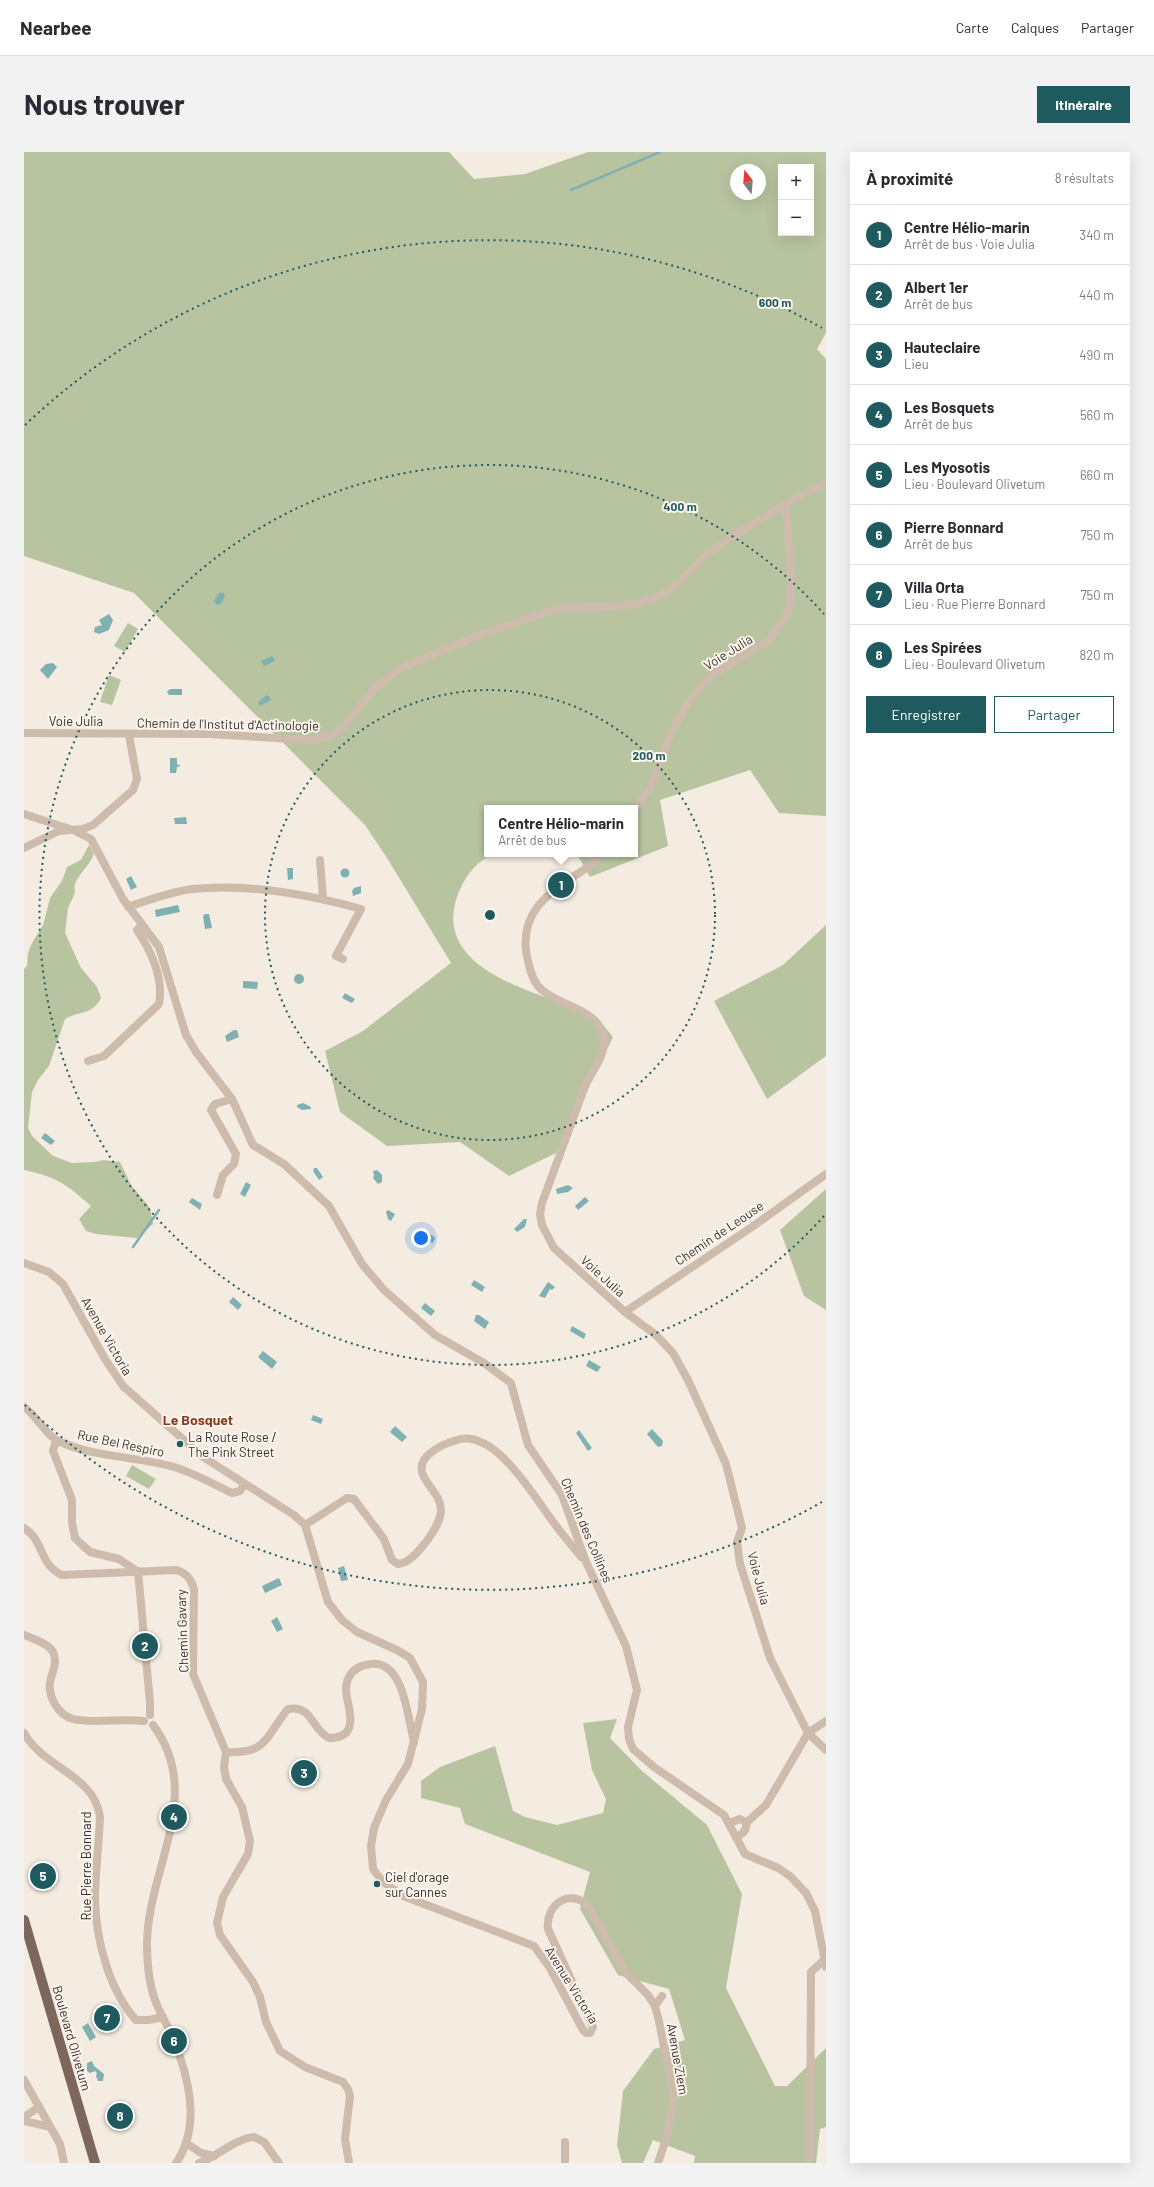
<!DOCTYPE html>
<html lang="fr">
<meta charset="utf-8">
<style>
:root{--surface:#fff;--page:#f2f2f3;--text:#2b2b33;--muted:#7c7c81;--line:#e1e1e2;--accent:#1f5a5e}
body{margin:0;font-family:Barlow,sans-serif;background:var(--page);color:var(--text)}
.controls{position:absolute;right:12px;top:12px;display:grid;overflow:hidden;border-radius:0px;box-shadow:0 4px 16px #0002}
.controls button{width:36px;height:36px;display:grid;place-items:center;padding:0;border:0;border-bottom:1px solid var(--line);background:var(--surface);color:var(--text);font:20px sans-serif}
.compass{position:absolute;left:706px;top:12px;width:36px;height:36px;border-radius:50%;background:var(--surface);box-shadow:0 4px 16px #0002;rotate:344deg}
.you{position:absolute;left:397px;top:1086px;width:14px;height:14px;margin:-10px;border:3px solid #fff;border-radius:50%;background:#1a73e8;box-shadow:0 0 0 6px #1a73e833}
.badge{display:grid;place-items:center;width:26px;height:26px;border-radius:50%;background:var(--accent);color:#fff;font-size:13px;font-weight:700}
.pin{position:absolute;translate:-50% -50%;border:2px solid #fff;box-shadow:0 1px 4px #0006}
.popup{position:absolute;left:460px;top:653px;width:154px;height:52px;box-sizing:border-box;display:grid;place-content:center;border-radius:0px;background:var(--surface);filter:drop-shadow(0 1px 3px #0005);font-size:13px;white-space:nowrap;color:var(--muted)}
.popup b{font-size:15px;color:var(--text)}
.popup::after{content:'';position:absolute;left:50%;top:100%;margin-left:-8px;border:8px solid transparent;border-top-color:var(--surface)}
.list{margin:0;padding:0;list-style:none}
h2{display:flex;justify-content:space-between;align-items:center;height:52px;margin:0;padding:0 16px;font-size:17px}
h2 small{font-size:13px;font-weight:400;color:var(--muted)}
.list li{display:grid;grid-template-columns:26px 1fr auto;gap:12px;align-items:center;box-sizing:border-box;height:60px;padding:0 16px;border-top:1px solid var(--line)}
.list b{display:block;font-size:15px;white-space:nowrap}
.list p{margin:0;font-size:13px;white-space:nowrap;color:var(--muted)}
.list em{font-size:13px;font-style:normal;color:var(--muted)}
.actions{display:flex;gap:8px;padding:12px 16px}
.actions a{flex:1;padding:9px 0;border:1px solid var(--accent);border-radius:0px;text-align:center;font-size:14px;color:var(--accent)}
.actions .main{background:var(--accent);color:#fff}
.map{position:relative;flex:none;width:802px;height:2011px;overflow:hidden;border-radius:0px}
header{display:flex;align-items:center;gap:24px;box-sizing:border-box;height:56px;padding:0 20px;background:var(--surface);border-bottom:1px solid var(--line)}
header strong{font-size:19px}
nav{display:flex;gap:22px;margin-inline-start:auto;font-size:14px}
.intro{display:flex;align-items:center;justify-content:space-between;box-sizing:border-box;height:96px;padding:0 24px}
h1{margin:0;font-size:28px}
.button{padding:10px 18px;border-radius:0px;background:var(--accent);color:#fff;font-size:14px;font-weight:700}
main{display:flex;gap:24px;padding:0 24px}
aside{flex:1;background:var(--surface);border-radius:0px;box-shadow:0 4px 16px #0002}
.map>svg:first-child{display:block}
.green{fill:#b8c4a0;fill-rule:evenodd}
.water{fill:#7fb0b2}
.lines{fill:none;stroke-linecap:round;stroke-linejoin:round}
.stream{stroke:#7fb0b2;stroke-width:2.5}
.minor{stroke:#cdbbac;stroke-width:8}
.major{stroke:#7d675c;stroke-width:10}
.ring{fill:none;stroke:#1f5a5e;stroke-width:2;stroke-dasharray:2 4}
.poi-dot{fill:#1f5a5e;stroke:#fbf5ee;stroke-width:1.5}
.labels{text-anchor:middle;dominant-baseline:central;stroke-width:4;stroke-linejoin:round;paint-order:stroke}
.street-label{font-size:13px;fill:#3b302b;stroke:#fbf5ee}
.poi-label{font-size:13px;fill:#3b302b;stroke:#fbf5ee;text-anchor:start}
.neighbourhood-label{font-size:14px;font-weight:bold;fill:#8c3b22;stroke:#fbf5ee}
.centre{fill:#1f5a5e;stroke:#fbf5ee;stroke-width:2}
.ring-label{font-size:12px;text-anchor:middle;font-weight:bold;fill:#1f5a5e;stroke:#fbf5ee;stroke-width:4;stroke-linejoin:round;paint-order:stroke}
</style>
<header>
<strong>Nearbee</strong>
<nav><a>Carte</a><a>Calques</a><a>Partager</a></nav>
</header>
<div class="intro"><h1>Nous trouver</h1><a class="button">Itinéraire</a></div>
<main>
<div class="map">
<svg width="802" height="2011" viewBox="0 0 802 2011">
<rect width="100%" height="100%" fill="#f4ebe1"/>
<g class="green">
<path d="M0,0h425l25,27 51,-5 63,-22h238v181l-9,16 9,10v457l-47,-3 -29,-43 -90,30 8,46 -78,31 -13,-23h58v-46h-148v46h6c-19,9 -29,24 -36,43 -22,65 58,89 104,106 9,3 24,5 32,11 7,6 14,16 20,23l-57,116 -47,23 -49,-34 -73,4 -47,-34 -15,-61 38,-20 88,-68 -64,-105 -22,-33 -231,-232 -110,-37zM757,15h30v66h-30zM712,18h24v24h-24z"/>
<polygon points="104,471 114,477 101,500 90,494"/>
<polygon points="85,523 97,528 88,553 76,550"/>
<path d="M65,693l5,8c-4,15 -23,25 -19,40l-7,15 -3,25 16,35 16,19 4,11c-9,18 -21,12 -36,21l-16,47 -11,14 -6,12 -4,36 4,8 21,20 19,7 23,-1 8,-2 17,2 11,23 19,23 3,16 -16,14 -41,-4 -10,-3 -7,-12 12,-13c-25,-22 -34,-29 -67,-36v-201l3,-3 1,-13 4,-10 11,-18 7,-27 12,-17 5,-14 14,-7z"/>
<polygon points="802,773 802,904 743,947 690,849 759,813"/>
<polygon points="802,1037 802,1158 780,1144 756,1078"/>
<polygon points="108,1313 132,1327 125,1337 102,1324"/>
<polygon points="593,1567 586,1586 618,1619 683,1673 718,1742 702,1836 751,1934 763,1934 802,1896 802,1975 796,1977 792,2011 670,2011 671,2004 629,1988 619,2011 598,2011 593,1993 599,1939 630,1897 661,1888 645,1837 594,1823 556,1757 566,1720 441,1672 436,1656 397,1646 397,1629 416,1615 471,1594 489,1659 501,1665 533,1673 579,1661 582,1647 568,1618 559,1571"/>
</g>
<g class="water">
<polygon points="195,441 200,441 201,444 197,452 193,453 190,449"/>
<polygon points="85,462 89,468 85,478 75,482 70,480 71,475 78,473 75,468"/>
<polygon points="248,504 251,509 240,514 237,509"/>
<polygon points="29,511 33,515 24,527 16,518 22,512"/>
<polygon points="146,537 158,537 158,543 145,543 143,540"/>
<polygon points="243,543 245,544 247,548 236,554 234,550"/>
<polygon points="146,606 153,606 153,612 157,614 153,615 152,621 146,621"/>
<polygon points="162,665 163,672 151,672 150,666"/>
<polygon points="263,716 269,716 269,727 264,728"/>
<circle cx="321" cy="721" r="4.5"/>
<polygon points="107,724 113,735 107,738 102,727"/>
<polygon points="337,734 337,741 329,744 328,739 330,736"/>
<polygon points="154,753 156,760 132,765 131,758"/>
<polygon points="181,762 185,762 188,776 181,777 179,764"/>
<circle cx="275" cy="827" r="5"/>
<polygon points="219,829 234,830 233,837 219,836"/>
<polygon points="321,841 331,847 328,851 318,846"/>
<polygon points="210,878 213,878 215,885 203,890 201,884"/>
<polygon points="279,951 287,955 287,957 278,958 273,955 273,953"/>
<polygon points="21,981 31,989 27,993 17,986"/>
<polygon points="290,1016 293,1016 299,1025 295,1028 289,1019"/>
<polygon points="353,1018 358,1023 358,1030 354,1032 349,1026 350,1024 349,1019"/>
<polygon points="222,1030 227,1033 221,1045 216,1042"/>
<polygon points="544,1033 549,1036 544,1040 533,1042 532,1037"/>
<polygon points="561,1045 565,1049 554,1058 551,1054"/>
<polygon points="168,1046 178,1052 176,1058 165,1050"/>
<polygon points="364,1058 371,1062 367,1069 364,1067 362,1060"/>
<polygon points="500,1067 503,1067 501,1075 493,1080 490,1077"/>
<polygon points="402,1078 411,1086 409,1091 404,1090 399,1084 400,1079"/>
<polygon points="450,1128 461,1135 458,1140 447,1133"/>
<polygon points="524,1130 531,1135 528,1138 526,1137 521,1146 515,1144"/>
<polygon points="209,1145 218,1153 214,1158 205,1150"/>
<polygon points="401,1151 411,1159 407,1164 397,1156"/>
<polygon points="452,1163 455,1163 465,1170 461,1177 450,1169"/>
<polygon points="548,1174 562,1182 560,1187 546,1179"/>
<polygon points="239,1199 253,1210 248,1217 234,1205"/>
<polygon points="565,1208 577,1215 573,1220 562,1214"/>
<polygon points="289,1263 299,1267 297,1272 287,1268"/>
<polygon points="371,1274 383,1285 378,1290 366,1280"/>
<polygon points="628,1277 639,1289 638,1294 634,1295 623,1282"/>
<polygon points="555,1278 568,1296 564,1299 552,1281"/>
<polygon points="320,1414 324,1428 317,1429 314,1416"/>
<polygon points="255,1426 258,1433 241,1441 238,1434"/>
<polygon points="253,1465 259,1477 253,1480 247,1469"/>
<polygon points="64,1871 72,1885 66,1889 58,1875"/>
<polygon points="68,1909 70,1914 80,1922 79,1929 74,1929 72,1924 73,1921 71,1919 66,1921 63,1919 63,1911"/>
</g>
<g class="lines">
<g class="stream">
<polyline points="547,38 636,0"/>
<polyline points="109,1095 135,1058"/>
</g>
<g class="minor">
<polyline points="0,581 184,582 287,588 306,584 317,578 350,537 377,516 451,485 534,456 599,454 615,451 634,444 651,434 683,402 701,389 777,343 802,331"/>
<polyline points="611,658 626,637 648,580 664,551 683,527 744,489 762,465 766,452 767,431 763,365 760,354"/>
<polyline points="0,662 49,678 67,687 99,747 135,795 162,883 172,900 208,947 229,993 260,1012 305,1054 338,1112 360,1138 411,1183 460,1211 487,1231 504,1293 538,1343 562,1410 602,1494 613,1538 604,1575 605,1587 609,1597 630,1615 700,1663 721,1702 754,1716 766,1724 782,1741 791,1759 802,1815"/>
<polyline points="0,696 35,679 59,677 69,673 109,638 113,627 105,583"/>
<path d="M579,702l-5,6c-37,27 -84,45 -70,101 2,10 5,22 14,29 19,17 57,18 62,49 2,18 -14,33 -20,50 -14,38 -28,76 -42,114l-2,11 2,11 12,23 71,64 31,23 17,18 15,27 38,84 16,64 -5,14 3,22 30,94 38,75 18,17"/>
<polyline points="296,708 299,746"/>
<path d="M104,755c20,-7 42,-15 64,-18 57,-6 115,5 169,20l-25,47 7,3"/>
<path d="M64,909l16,-5 55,-52c5,-26 -8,-53 -22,-74l5,-5"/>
<polyline points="193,1043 199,1023 210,1012 212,1002 187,958 191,952 208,947"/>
<path d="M0,1111l25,9 14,12 42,75 18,27 80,71 91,58 11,10 23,77 14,18 15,12 40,18 13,8 13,24 -1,27 -14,55 -22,36 -12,28 -3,18 2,23 10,13 20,14 131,50 16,22 33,62 3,3h4l3,-6 -45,-98c-3,-25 23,-42 41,-22l36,65 23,23 7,11 4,15 15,78 -8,40 -8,24"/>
<polyline points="601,1160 728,1075 802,1022"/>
<path d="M0,1255c12,8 23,29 34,34 37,17 78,15 116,26 20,6 39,17 58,26l8,-2 4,-6"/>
<polyline points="32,1288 29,1299 48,1348 48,1371 51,1386 66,1400 95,1407 113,1419"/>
<path d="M281,1373l42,-27 7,1 30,40 8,21 6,4c10,-1 17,-9 24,-17 7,-8 19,-25 19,-37 0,-14 -13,-23 -18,-35 -8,-19 20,-31 34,-35 37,-12 76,55 94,79 9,13 20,25 30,38"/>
<path d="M0,1376c20,12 15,37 38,47l115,-5c10,4 14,9 17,19l-1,85 33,78 -2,15 2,12 16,28 8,34 -2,13 -25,43 -6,26 3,12 33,47 7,15 6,25 14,29 25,16 38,15 5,7 2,7 -5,43 4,24"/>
<polyline points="114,1419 126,1551 126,1563"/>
<path d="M0,1483c9,4 24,8 29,17 5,10 -1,20 -3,30 -2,15 8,33 23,37 20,5 48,-1 71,2"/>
<path d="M129,1573c52,69 -5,144 -6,218 0,18 2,40 8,57 5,14 14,27 19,41 15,37 27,86 2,122"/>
<path d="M0,1581c19,35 71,42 76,84 -1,28 -5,56 -5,83 1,40 14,90 41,120h13l14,-3"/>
<path d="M202,1600c42,2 38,-14 62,-43 25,-4 23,20 41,29 8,0 17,-2 20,-10 6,-16 -9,-36 0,-51 4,-8 13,-12 22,-13 33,-4 37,55 43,78"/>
<path d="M706,1671l10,-4 6,3c2,8 -4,12 -10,16"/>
<polyline points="722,1671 742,1653 784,1581 802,1569"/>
<polyline points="631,1854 638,1844"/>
<polyline points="0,1928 36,1992 40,2011"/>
<polyline points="0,1965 15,1955"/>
<polyline points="0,1969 26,1975"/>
<polyline points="162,1991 177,2001 190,2004"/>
<path d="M175,2011c18,-6 35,-24 55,-26l10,5 15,21"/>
<polyline points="541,2011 541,1990"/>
<polyline points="786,2011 787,1820 800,1808"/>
</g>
<polyline class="major" points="0,1768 71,2011"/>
</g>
<g class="ring">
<circle cx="466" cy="763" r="225"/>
<path d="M800 1064A450 450 0 1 1 800 462"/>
<path d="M798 1350A675 675 0 0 1 1 1253M1 273A675 675 0 0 1 798 176"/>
</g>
<g class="poi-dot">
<circle cx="156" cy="1292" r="4"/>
<circle cx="353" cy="1732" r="4"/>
</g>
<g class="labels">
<g class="street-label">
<text transform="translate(704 500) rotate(-32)">Voie Julia</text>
<text x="52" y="569">Voie Julia</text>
<text transform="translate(204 572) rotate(1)">Chemin de l'Institut d'Actinologie</text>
<text transform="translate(695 1081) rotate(-34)">Chemin de Leouse</text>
<text transform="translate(579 1124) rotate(42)">Voie Julia</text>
<text transform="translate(83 1184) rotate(60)">Avenue Victoria</text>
<text transform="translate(97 1291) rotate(12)">Rue Bel Respiro</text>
<text transform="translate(563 1378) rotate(67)">Chemin des Collines</text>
<text transform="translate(735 1426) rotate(75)">Voie Julia</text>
<text transform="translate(158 1479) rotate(-92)">Chemin Gavary</text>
<text transform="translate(62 1714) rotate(-90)">Rue Pierre Bonnard</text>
<text transform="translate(548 1833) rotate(58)">Avenue Victoria</text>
<text transform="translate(48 1886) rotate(74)">Boulevard Olivetum</text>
<text transform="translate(654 1907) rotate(80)">Avenue Ziem</text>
</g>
<g class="poi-label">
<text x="164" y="1285">La Route Rose /<tspan x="164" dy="15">The Pink Street</tspan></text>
<text x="361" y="1725">Ciel d'orage<tspan x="361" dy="15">sur Cannes</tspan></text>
</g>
<g class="neighbourhood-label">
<text x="174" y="1267">Le Bosquet</text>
</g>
</g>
<circle cx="466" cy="763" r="6" class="centre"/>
<g class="ring-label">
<text x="751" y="155">600 m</text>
<text x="656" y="359">400 m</text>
<text x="625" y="608">200 m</text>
</g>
</svg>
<div class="controls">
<button>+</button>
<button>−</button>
</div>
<svg class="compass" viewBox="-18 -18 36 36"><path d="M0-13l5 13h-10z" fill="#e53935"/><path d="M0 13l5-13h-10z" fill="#7c7c81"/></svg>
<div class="you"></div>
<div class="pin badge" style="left:537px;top:733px">1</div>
<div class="popup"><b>Centre Hélio-marin</b>Arrêt de bus</div>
<div class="pin badge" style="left:121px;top:1494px">2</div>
<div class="pin badge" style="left:280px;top:1621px">3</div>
<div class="pin badge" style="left:150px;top:1665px">4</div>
<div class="pin badge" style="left:19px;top:1724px">5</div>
<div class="pin badge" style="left:150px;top:1889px">6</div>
<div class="pin badge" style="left:83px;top:1866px">7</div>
<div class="pin badge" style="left:96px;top:1964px">8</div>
</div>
<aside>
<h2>À proximité<small>8 résultats</small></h2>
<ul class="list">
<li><span class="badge">1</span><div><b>Centre Hélio-marin</b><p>Arrêt de bus · Voie Julia</p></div><em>340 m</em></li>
<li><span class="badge">2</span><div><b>Albert 1er</b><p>Arrêt de bus</p></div><em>440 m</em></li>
<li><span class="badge">3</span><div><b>Hauteclaire</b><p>Lieu</p></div><em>490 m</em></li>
<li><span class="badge">4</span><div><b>Les Bosquets</b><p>Arrêt de bus</p></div><em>560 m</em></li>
<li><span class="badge">5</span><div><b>Les Myosotis</b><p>Lieu · Boulevard Olivetum</p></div><em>660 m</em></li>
<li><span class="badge">6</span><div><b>Pierre Bonnard</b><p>Arrêt de bus</p></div><em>750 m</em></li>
<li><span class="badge">7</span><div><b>Villa Orta</b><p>Lieu · Rue Pierre Bonnard</p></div><em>750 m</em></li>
<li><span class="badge">8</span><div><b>Les Spirées</b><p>Lieu · Boulevard Olivetum</p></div><em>820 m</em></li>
</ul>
<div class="actions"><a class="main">Enregistrer</a><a>Partager</a></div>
</aside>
</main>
